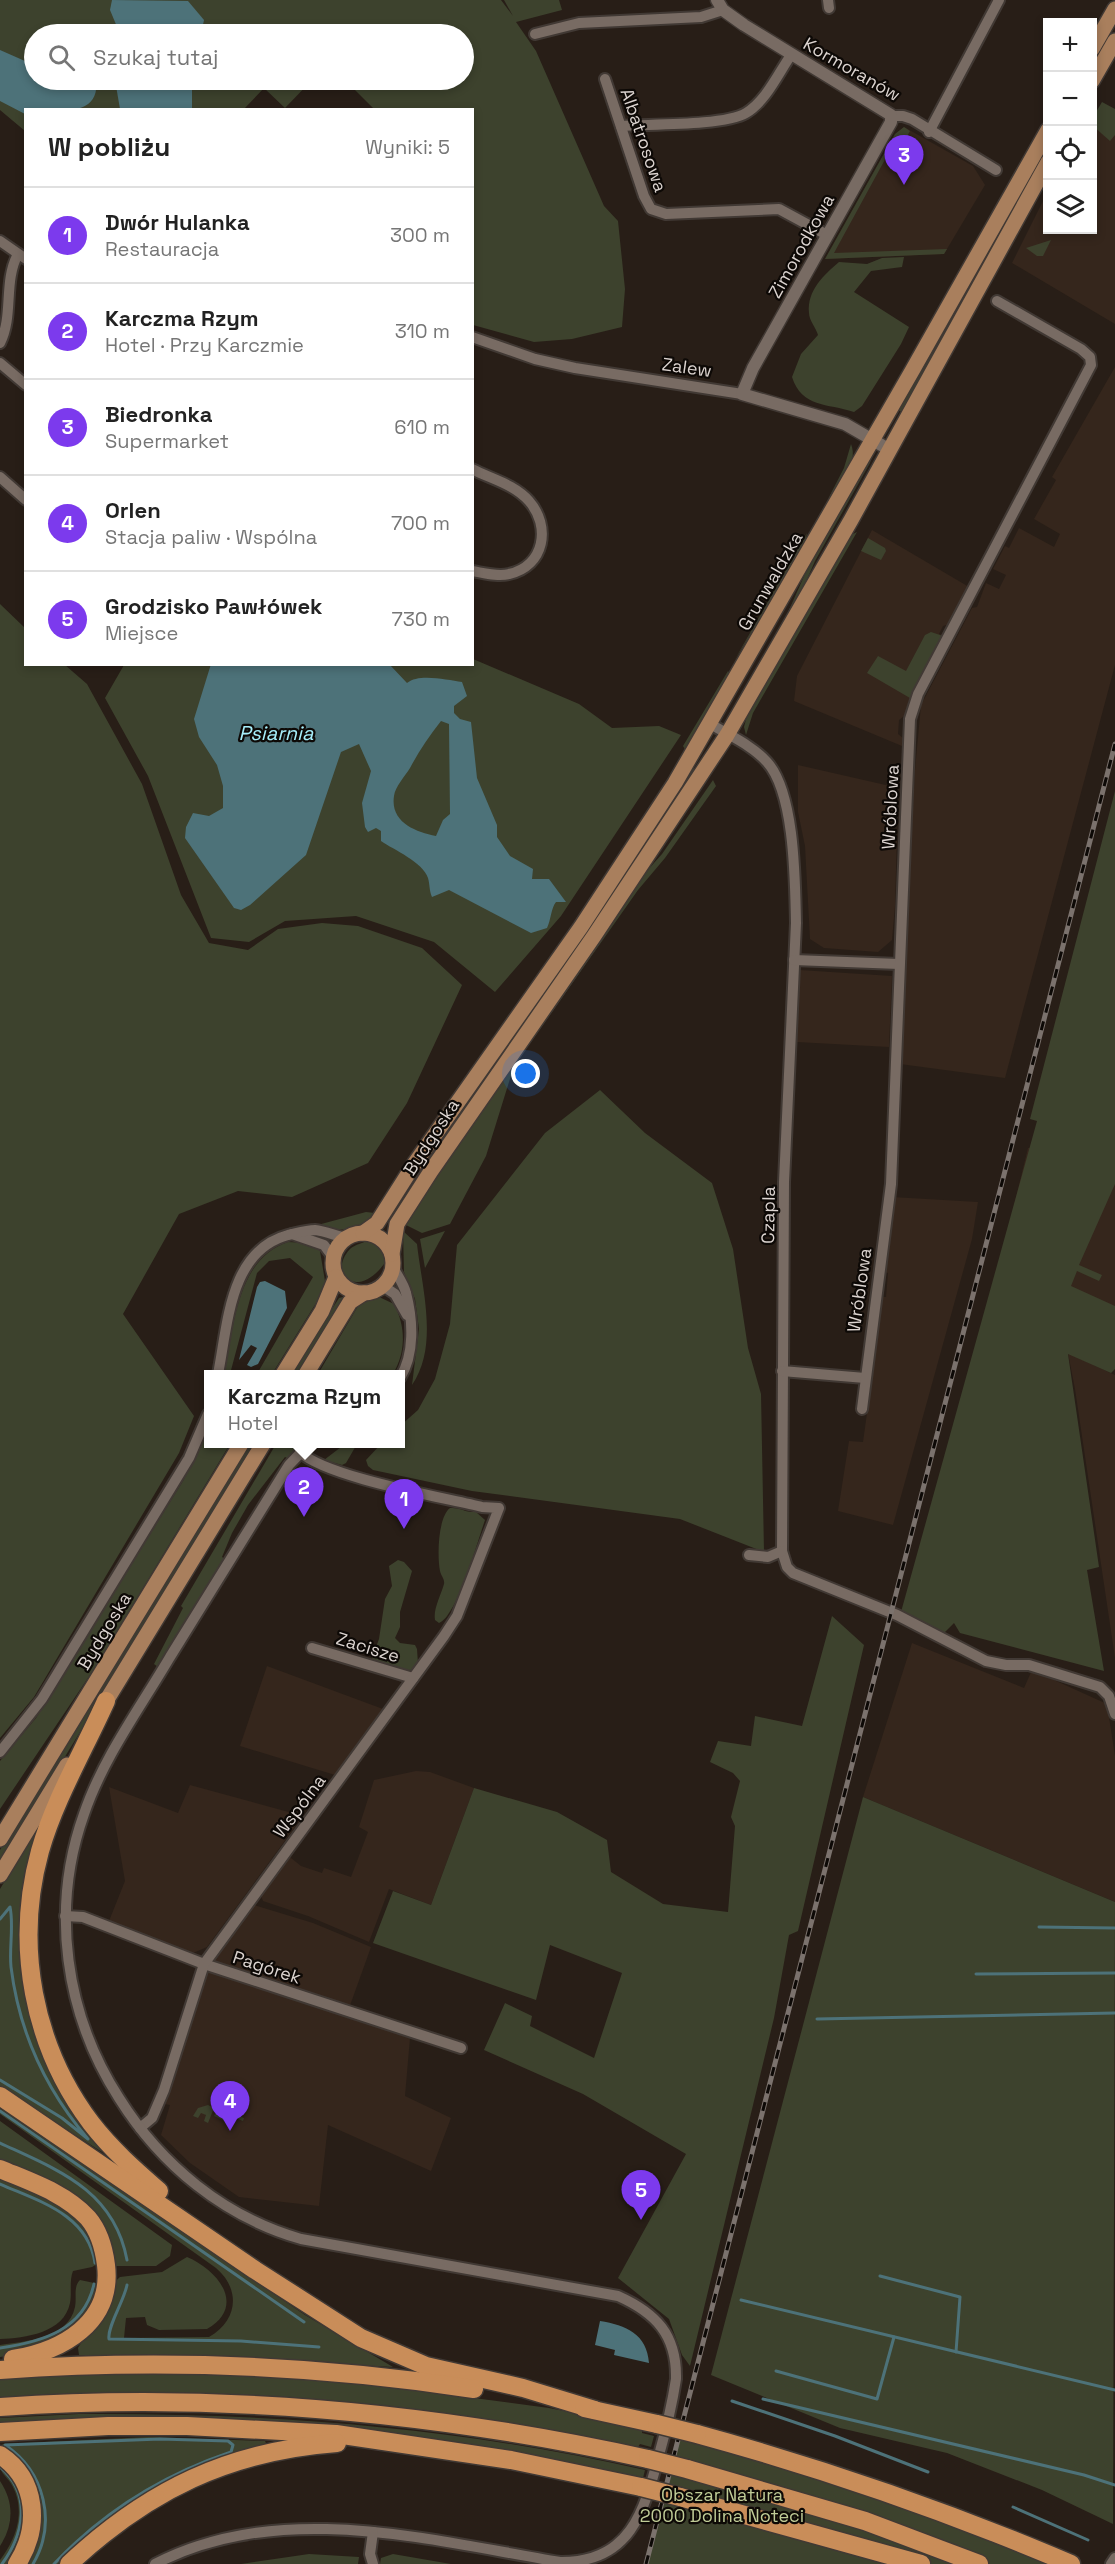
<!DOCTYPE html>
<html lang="pl">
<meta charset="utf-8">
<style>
:root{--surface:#fff;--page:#f6f6f6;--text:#222;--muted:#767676;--line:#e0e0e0;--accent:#7c3aed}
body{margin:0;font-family:"Space Grotesk",sans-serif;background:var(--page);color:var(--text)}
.controls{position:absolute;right:18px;top:18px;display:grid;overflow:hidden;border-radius:0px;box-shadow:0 3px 9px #0003}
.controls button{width:54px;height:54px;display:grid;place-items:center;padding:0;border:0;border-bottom:2px solid var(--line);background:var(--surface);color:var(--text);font:30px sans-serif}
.you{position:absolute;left:526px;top:1074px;width:21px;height:21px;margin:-15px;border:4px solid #fff;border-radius:50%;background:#1a73e8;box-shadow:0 0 0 9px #1a73e833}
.badge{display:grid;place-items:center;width:39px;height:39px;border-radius:50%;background:var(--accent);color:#fff;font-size:20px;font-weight:700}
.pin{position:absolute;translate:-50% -50px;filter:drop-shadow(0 2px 3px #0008)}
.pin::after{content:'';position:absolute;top:32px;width:21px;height:18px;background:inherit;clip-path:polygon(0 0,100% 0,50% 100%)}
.popup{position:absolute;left:204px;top:1370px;width:201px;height:78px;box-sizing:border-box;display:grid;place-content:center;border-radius:0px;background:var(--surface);filter:drop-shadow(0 2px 4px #0005);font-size:20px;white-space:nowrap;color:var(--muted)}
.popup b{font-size:22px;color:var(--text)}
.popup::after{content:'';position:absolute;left:50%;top:100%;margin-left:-12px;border:12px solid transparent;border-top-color:var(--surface)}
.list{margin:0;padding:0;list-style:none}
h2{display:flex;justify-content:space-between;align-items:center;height:78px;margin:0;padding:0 24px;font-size:26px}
h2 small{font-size:20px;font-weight:400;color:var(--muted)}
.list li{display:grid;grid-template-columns:39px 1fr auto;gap:18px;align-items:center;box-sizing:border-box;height:96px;padding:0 24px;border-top:2px solid var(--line)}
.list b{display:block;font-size:22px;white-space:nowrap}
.list p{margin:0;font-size:20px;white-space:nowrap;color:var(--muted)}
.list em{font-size:20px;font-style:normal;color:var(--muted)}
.icon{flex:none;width:33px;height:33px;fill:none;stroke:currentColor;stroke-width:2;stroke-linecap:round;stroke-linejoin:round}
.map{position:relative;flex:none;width:1115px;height:2564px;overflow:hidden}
.search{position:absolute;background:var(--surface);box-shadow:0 3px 9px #0003;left:24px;top:24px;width:450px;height:66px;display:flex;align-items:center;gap:15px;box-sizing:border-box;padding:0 21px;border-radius:33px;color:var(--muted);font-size:22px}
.panel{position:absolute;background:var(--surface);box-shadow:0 3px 9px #0003;left:24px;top:108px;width:450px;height:558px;border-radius:0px}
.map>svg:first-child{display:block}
.built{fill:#35261c}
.green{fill:#3d422d}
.water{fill:#4d7279;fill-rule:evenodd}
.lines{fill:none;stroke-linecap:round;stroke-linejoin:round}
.stream{stroke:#4d7279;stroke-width:3}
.minor-casing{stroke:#413934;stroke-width:14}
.tertiary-casing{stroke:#413934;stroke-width:15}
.primary-casing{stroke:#413934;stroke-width:18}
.motorway-casing{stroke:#413934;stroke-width:21}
.minor{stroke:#786b63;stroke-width:10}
.tertiary{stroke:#786b63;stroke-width:12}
.primary{stroke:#a97f5d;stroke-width:15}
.motorway{stroke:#c98d59;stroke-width:18}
.rail-casing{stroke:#7b726d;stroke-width:5}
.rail{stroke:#0d0906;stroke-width:3;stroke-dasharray:9;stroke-linecap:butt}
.motorway-bridge-casing{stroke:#413934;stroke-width:21;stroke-linecap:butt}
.motorway-bridge{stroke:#c98d59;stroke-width:18}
.labels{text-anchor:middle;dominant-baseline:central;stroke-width:4.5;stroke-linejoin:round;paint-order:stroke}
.street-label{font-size:18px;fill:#dcd4d0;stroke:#0d0906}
.park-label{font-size:18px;fill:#c0cc97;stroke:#0d0906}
.water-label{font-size:20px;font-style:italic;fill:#a7effb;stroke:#0d0906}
</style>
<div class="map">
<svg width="1115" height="2564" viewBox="0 0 1115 2564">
<rect width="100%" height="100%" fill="#281e17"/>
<g class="built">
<polygon points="1115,110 1115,324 1012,263 1047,193 1048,230 1092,230 1093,121"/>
<polygon points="904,127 973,166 985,185 944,254 825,259 895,134"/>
<polygon points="1115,367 1115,665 1005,1078 900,1064 915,770 921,705 972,608 977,607 986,583 999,589 1006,575 993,569 1005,546 1009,548 1019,528 1054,547 1060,534 1034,519 1056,480 1052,477"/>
<polygon points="872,530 969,587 950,624 943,626 939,634 943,636 910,698 904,716 899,720 898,734 904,739 902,746 794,701 797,676"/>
<polygon points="798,765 890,786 887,833 897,835 895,906 892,940 878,952 824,948 810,939 805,846 798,812"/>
<polygon points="800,970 892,976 889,1047 797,1042"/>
<polygon points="1115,1143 1115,1314 1000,1263 1028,1148"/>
<polygon points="892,1197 978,1202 972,1239 893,1525 838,1511 849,1441 863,1442 879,1326 876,1325 879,1297 886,1297 888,1273 881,1271"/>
<polygon points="1068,1353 1115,1375 1115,1658 1075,1389"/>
<polygon points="912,1643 1024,1688 1032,1670 1107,1704 1115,1756 1115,1902 863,1797"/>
<polygon points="267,1666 383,1709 335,1775 240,1746"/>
<polygon points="416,1771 430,1772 474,1788 431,1905 389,1889 369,1942 308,1916 263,1901 259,1890 286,1854 301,1866 322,1873 324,1868 351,1877 368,1832 359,1827 374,1780"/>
<polygon points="190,1785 303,1816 207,1947 193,1953 109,1921 125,1881 109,1787 178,1813"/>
<polygon points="247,1903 313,1923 371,1947 348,2011 204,1964"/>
<polygon points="207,1971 410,2038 405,2096 451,2118 431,2171 328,2125 319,2206 239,2197 190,2163 161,2135 170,2105 165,2104"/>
</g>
<g class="green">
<polygon points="0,0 501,0 513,16 504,0 559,0 562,10 516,22 536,51 604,206 618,221 625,289 622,327 572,339 534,342 473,325 472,110 374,109 345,80 464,80 464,34 34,34 34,80 312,80 285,108 264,88 244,109 26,110 25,131 0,110"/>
<polygon points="1102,102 1115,109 1115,135 1110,141 1093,126 1093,117"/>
<polygon points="904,127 910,131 901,147 894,143 834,253 947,249 944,254 825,259 895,134"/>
<polygon points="1047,142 1047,150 904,413 896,409"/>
<polygon points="1051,240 1043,256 1037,256 1026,248"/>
<path d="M904,257l-2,10 -31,4 -17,21 55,35 -8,17 -39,62 -8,6c-27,-9 -52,-4 -62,-35l9,-23 17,-19c-2,-7 -9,-15 -9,-22 -2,-23 15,-38 30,-51l28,2 15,-6z"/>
<path d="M851,444c8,20 -12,39 -23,55l16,-31z"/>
<polygon points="872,454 870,463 815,561 791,616 727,720 785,619 813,556"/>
<polygon points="857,532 753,713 746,735 744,727 748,712 849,536"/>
<polygon points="807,533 803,550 734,661"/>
<polygon points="868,538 885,548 886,551 881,560 861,551"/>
<polygon points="0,604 25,628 26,664 65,665 87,684 142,784 181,895 209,943 248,950 278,929 322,923 358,926 422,948 462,985 407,1103 368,1163 292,1197 238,1191 179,1214 123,1314 194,1416 179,1453 34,1697 0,1738"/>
<polygon points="931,632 943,636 910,698 867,673 878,656 906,671 925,635"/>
<polygon points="473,659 579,704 612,728 659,726 681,735 561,916 495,992 434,942 356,916 285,921 249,942 211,938 148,776 105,698 124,665 472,664"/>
<polygon points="728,671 730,674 686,751 683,746"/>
<polygon points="691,767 698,771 607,901 607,900"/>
<polygon points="713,780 716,786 665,858 638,890 514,1066 486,1156 450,1224 422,1233 406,1225 428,1187 636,883 662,854"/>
<polygon points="1115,791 1115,1184 1079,1265 1102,1275 1099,1281 1077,1271 1071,1286 1115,1306 1115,1369 1111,1373 1068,1354 1099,1567 1087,1570 1104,1671 960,1633 954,1623 944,1633 901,1612 1037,1121 1030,1119"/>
<polygon points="600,1090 645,1133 712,1183 733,1249 748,1348 761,1394 764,1552 680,1519 472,1491 373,1470 368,1466 366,1460 381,1444 400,1444 400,1426 418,1410 435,1379 450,1324 457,1245 545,1133"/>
<path d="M366,1212l9,1c-16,22 -42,17 -65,14z"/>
<path d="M403,1231l14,13c5,45 22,102 -5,141l7,-56 -4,-30 -11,-27z"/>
<polygon points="445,1231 425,1268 420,1239"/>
<path d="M372,1239l9,6 5,16c-27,41 -60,14 -36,-12 4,-4 15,-7 22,-10z"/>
<path d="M288,1242l21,1 11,8 6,36 -54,87h-15l56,-97 -23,-19 -21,3 -12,12 -27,101 -6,-1c10,-45 12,-114 64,-131z"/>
<path d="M377,1296l17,8c12,23 12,48 -1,70h-75l43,-73z"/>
<polygon points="343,1297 299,1374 291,1374 339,1298"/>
<polygon points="208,1429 208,1444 230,1444 94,1669 0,1809 0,1761 36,1718 183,1481"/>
<polygon points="249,1444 256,1444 0,1863 0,1850"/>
<polygon points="276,1444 301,1444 287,1458 285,1457 248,1505 232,1533 222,1557 225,1559 158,1667 154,1664 183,1608 181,1606"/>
<polygon points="345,1444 357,1444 346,1463 342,1465 324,1460"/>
<path d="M450,1508c10,-1 16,5 26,4l9,8c-7,20 -28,97 -46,103l-4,-3c-2,-11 6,-25 9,-36 1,-5 -3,-8 -4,-13 -3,-15 -2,-54 10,-63z"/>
<polygon points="398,1560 404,1562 412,1571 400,1612 400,1627 395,1638 400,1643 415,1645 417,1649 418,1664 409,1672 374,1662 372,1658 379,1639 385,1599 392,1586 389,1566"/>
<polygon points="832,1616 864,1645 798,1931 789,1935 774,2018 690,2366 682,2355 669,2319 618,2278 686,2154 583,2094 484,2050 505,2003 532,2016 530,2026 594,2058 622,1973 550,1945 536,2000 373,1943 393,1891 431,1905 474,1788 557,1812 607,1840 611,1872 663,1904 728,1912 735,1826 731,1817 740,1781 733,1773 710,1762 718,1741 751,1746 755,1716 802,1726"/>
<polygon points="863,1797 1115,1902 1113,2524 1042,2490 947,2453 840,2428 711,2375"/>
<polygon points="48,1810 22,1962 94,2140 102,2152 0,2087 0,1889"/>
<polygon points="208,2105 214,2108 208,2123 204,2121 206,2115 201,2113 198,2118 193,2116 198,2108"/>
<path d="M0,2106l305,209 88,52 -177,-10 -137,-2 -1,-7c9,-16 22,-28 30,-45 4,-9 4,-20 12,-26l42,-5 25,-15c31,13 60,49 20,72l-48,1 -12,-5 -2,-8 -19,1 -2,20 85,-1c29,-16 32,-48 7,-69l-216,-154z"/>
<polygon points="218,2108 244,2118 243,2121 230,2116 227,2122 214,2116"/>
<polygon points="0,2121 172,2245 170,2256 156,2266 116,2266 107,2238 0,2162"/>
<path d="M0,2176l63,29 26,26 12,31 -9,5 -19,4c-4,10 -1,22 -3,32 -6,30 -45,35 -70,36z"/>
<path d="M80,2280l19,4c-4,46 -59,68 -99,73v-12c26,-4 68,-6 75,-38 2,-10 -2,-20 5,-27z"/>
<polygon points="199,2372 338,2380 549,2408 642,2426 642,2433 654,2436 651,2447 640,2444 636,2450 522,2426 0,2400 0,2378 71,2373"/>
<path d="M79,2414c193,-1 377,13 566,56l-2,8 -234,-40 -409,-9v-11z"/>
<polygon points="682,2422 1056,2564 645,2564"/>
<path d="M148,2437l117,4 1,2c-19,11 -44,13 -65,22 -55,24 -100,58 -143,99h-31c24,-39 12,-77 -16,-111 -3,-3 -7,-5 -9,-9z"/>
<path d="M0,2462c6,7 14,14 18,22 14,24 5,59 -10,80h-8v-4c17,-22 27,-52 10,-78 -6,-8 -10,-9 -10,-20z"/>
<path d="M0,2481c14,21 14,43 0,65z"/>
<polygon points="309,2554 359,2557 358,2564 241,2564"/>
<polygon points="393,2554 451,2564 380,2564 381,2558"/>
</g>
<g class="water">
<polygon points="112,0 188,1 204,20 201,34 120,34 110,10"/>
<path d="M0,50l34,15v15h62c5,40 -44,30 -70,30l-1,4 -25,-13z"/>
<polygon points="115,80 192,80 192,109 120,109"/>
<path d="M211,664l179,1 17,18c12,-10 40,-3 55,-1l5,14 -13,10v7l6,6 11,3 6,56 20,47v12l13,19 23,13 -1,10h17l17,23h-10c-5,6 -5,18 -9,26l-16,5 -82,-43 -17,7c-3,-7 -2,-12 -4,-19 -5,-16 -34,-28 -47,-37v-10l-5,-3 -8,4 -3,-5 -3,-24 9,-32 -12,-27 -18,8 -35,103 -56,50 -9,5 -7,-2 -49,-70 1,-11 7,-14 16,3 14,-8v-22l-6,-21 -18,-28 -5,-18zM441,721l8,3 1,90 -7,6 -7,16c-21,-4 -46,-14 -42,-40 1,-9 11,-20 16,-28 9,-17 19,-32 31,-47z"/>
<polygon points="265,1281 285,1291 287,1308 258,1364 251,1367 247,1365 257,1348 251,1345 239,1360 257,1287 260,1282"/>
<path d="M600,2321c26,4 47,13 49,42l-35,-8 1,-5 -20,-5z"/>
</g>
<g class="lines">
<g class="stream">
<path d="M0,1919l10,-12c4,18 -1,41 1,60 8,64 35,123 77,172l-26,-21 -62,-38"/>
<polyline points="1039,1927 1115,1928"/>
<polyline points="976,1974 1115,1973"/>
<polyline points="817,2019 1115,2013"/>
<polyline points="0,2111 304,2322"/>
<path d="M0,2143c58,27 114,47 127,117"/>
<path d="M0,2184c38,17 88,30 95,79"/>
<polyline points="880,2276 960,2297 956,2352"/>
<path d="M127,2285c-3,16 -20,42 -18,54l132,2 78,6"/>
<polyline points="741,2300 1115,2390"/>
<path d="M0,2348c42,-6 84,-18 94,-64"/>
<polyline points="776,2371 877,2399 894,2337"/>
<polyline points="763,2399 1084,2475 1115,2485"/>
<polyline points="732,2401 835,2436 928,2472"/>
<path d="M0,2467c32,27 24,67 2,97"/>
<polyline points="1013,2507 1088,2540"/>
<path d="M33,2564c24,-41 12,-92 -28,-119l155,-6 68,2 5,4 -2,7c-68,23 -127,59 -177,112"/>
</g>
<defs>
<g id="minor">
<polyline points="828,0 829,8"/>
<polyline points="535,34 579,23 701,17 723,10"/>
<polyline points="605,79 644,196 651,209 666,214 779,209 827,235"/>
<polyline points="891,116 903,116 912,119 996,170"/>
<path d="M621,126c28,-2 103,0 125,-13 20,-12 32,-39 45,-58"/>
<polyline points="929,132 999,0"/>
<polyline points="0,241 26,259"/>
<polyline points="472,337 535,359 575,368 742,394"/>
<path d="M0,343c14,-28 3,-61 18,-89"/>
<polyline points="0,363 26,385"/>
<path d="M472,469c19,10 42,15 57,32 22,25 16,65 -20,73 -11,3 -25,-1 -37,-3"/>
<polyline points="0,477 26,500"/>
<path d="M709,723c19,12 43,22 58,39 28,31 28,119 29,161l-12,259 -2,369 5,16 6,6 104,42 89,46 20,4h23l71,22 9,9 6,18"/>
<polyline points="794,960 899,964"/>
<polyline points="292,1234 324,1245 333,1257"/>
<path d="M393,1267c4,8 11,17 13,26 7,27 9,61 -6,85"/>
<polyline points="383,1286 395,1294 407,1315"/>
<polyline points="782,1371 865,1378"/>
<path d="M218,1374c10,-49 11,-123 70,-139 9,-2 18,-5 27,-5 10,1 21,6 31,8"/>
<polyline points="862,1409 891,1184 910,719 918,694 1091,365 1090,357 1081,349 997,301"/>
<polyline points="749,1555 768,1557 782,1551"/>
<polyline points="312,1648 413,1678"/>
<polyline points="0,1752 42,1699 189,1458 208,1414"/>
<polyline points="65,1916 83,1917 204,1964 461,2048"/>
<path d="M140,2128l12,-10 12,-28 40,-126 240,-328 13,-20 42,-108 -17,-1c-41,-10 -156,-30 -182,-55"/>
<path d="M155,2564c125,-65 273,-24 405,-2 70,1 84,-50 99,-107 7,-25 13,-50 17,-76 1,-44 -20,-66 -58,-83l-317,-57c-77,-22 -140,-74 -182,-141 -54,-84 -69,-189 -35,-284 19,-56 56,-106 86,-157 40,-64 79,-128 119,-192l20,-21"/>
<polyline points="373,2564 370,2554 373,2532"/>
<polyline points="1111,2564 1115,2558"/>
</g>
<polyline id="tertiary" points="717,0 723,10 744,25 891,115 891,122 753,368 742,394 845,424 890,450"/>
<g id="primary">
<polyline points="1092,49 1115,9"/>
<polyline points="1092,81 1115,41"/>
<circle cx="363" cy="1263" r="30"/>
<polyline points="363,1233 377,1223 415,1163 581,927 675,783 912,371 1048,130"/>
<polyline points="392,1254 397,1224 431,1171 594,936 727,735 851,520 1048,162"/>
<polyline points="283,1374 322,1311 336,1277"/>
<polyline points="306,1374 350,1302 364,1293"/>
<polyline points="100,1711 263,1444"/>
<polyline points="0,1839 241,1444"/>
<polyline points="0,1875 67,1765"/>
</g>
<g id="motorway">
<path d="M106,1701c-22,49 -51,98 -66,150 -26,94 -7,195 51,272 20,26 44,47 68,68"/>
<polyline points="0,2096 255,2270 361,2338 426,2366 523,2388 595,2410"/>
<path d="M0,2169c31,13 65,24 88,49 11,13 16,31 18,47 7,58 -44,86 -93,94"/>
<path d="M0,2370c157,-11 318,-5 474,19"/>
<path d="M0,2407c218,-15 435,5 648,52"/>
<polyline points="584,2408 657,2424"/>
<polyline points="0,2432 108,2426 187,2426 336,2434 511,2460 641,2487"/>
<path d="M697,2434c128,35 252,78 374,130"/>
<path d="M0,2455c38,25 40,73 17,109"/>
<polyline points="687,2469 865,2521 979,2564"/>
<polyline points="680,2497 921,2564"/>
<path d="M69,2564c79,-74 160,-113 268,-121"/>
</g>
</defs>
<use href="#minor" class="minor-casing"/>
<use href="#tertiary" class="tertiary-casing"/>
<use href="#primary" class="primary-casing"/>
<use href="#motorway" class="motorway-casing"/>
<use href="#minor" class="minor"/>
<use href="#tertiary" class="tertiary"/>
<use href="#primary" class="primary"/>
<use href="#motorway" class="motorway"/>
<defs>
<polyline id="rail" points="646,2564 1115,744"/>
</defs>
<use href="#rail" class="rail-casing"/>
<use href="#rail" class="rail"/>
<defs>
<g id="motorway-bridge">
<polyline points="657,2424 697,2434"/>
<polyline points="648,2459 687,2469"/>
<polyline points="641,2487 680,2497"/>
</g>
</defs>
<use href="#motorway-bridge" class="motorway-bridge-casing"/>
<use href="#motorway-bridge" class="motorway-bridge"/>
</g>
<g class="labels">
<g class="street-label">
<text transform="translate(852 69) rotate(30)">Kormoranów</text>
<text transform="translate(644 140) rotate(71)">Albatrosowa</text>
<text transform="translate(801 246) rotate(-61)">Zimorodkowa</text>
<text transform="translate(687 367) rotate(8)">Zalew</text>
<text transform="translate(770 581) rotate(-60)">Grunwaldzka</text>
<text transform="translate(890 807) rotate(-87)">Wróblowa</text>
<text transform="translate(431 1137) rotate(-57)">Bydgoska</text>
<text transform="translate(768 1215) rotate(-89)">Czapla</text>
<text transform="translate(859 1290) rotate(-82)">Wróblowa</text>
<text transform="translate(104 1631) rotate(-59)">Bydgoska</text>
<text transform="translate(368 1647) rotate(17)">Zacisze</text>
<text transform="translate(299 1806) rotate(-53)">Wspólna</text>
<text transform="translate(267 1967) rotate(18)">Pagórek</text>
</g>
<g class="park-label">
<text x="722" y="2494">Obszar Natura<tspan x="722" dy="21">2000 Dolina Noteci</tspan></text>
</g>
<g class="water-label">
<text x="276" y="733">Psiarnia</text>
</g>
</g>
</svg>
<div class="controls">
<button>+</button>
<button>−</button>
<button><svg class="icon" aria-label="locate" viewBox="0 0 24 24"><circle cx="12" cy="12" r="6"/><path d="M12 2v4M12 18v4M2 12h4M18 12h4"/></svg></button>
<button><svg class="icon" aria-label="layers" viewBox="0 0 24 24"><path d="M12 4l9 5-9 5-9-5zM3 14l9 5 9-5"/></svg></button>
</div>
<div class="you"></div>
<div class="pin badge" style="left:404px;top:1529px">1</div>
<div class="pin badge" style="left:304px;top:1517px">2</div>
<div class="popup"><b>Karczma Rzym</b>Hotel</div>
<div class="pin badge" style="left:904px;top:185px">3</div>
<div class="pin badge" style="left:230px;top:2131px">4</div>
<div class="pin badge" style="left:641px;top:2220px">5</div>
<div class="search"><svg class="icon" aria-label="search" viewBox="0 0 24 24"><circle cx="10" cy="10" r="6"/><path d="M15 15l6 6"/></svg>Szukaj tutaj</div>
<section class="panel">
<h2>W pobliżu<small>Wyniki: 5</small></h2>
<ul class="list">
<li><span class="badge">1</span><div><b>Dwór Hulanka</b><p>Restauracja</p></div><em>300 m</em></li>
<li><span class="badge">2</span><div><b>Karczma Rzym</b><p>Hotel · Przy Karczmie</p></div><em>310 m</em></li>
<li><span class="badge">3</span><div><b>Biedronka</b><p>Supermarket</p></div><em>610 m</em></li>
<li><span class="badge">4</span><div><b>Orlen</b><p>Stacja paliw · Wspólna</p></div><em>700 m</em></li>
<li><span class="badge">5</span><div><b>Grodzisko Pawłówek</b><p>Miejsce</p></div><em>730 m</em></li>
</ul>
</section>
</div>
